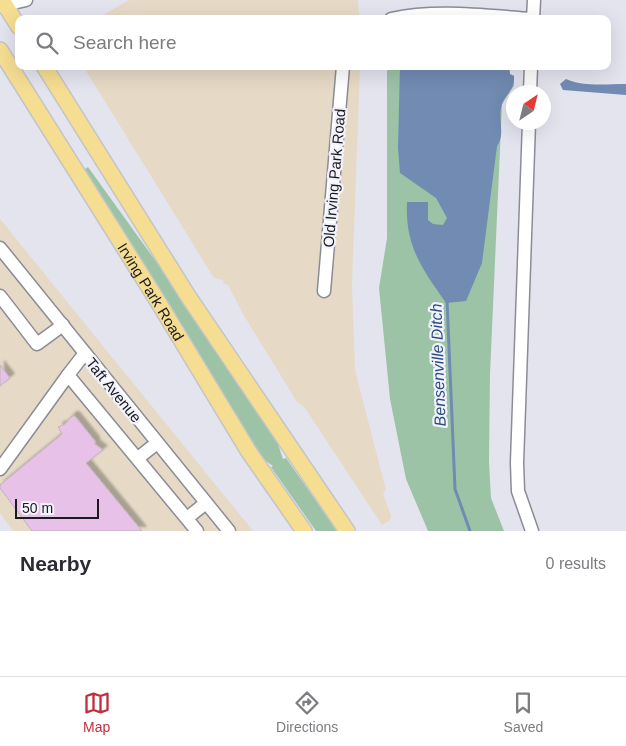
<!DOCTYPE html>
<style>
:root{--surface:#fff;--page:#f7f7f7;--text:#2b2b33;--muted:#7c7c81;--line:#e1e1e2;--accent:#c0303c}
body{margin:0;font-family:Arial,sans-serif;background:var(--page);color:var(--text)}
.compass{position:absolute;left:506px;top:85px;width:45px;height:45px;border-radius:50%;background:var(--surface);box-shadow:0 5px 20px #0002;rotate:35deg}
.scale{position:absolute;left:15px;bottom:12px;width:84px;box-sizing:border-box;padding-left:5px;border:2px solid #1b1b1f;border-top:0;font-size:14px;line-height:18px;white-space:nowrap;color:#1b1b1f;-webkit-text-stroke:4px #f1f2fc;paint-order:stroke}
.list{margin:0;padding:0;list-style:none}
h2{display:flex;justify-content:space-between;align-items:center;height:65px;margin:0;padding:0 20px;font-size:21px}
h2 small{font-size:16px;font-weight:400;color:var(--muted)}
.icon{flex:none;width:28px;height:28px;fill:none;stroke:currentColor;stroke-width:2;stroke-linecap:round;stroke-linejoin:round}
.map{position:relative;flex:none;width:626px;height:531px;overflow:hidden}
.search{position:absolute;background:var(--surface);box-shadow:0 5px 20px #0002;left:15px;right:15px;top:15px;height:55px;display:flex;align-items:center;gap:12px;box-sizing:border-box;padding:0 18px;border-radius:10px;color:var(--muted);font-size:19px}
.sheet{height:145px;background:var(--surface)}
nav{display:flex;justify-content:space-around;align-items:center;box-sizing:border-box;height:70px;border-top:1px solid var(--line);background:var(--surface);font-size:14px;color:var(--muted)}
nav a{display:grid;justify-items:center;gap:2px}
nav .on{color:var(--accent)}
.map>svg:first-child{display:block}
.industrial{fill:#e6dac6}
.green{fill:#9cc3a6}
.water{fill:#718bb2}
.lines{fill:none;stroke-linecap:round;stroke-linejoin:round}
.stream{stroke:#718bb2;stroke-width:3}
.building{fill:#e7c1e8;stroke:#bbb3bb;filter:url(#shadow)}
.minor-casing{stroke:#8c8c96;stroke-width:15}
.major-casing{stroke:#c4c4c5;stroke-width:18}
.minor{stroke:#fff;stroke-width:12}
.major{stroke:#f5dd92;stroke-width:15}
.labels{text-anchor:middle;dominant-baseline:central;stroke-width:4.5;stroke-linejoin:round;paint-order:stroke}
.street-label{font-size:15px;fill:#1b1b1f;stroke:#f1f2fc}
.water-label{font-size:16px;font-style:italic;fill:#2c4d82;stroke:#f1f2fc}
</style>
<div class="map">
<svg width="626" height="531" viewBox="0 0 626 531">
<defs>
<filter id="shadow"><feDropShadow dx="4.5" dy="-4.5" stdDeviation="1" flood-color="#0004"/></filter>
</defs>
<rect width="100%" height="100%" fill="#e4e4ef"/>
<g class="industrial">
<polygon points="129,0 358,0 359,19 96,19"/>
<polygon points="83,66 360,66 352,285 355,370 386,490 383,493 391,516 390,520 382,525 305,408 297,402 243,314 228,285 224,284 223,280 214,278"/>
<polygon points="0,219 253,531 13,531 0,513"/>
</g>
<g class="green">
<polygon points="387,66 509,66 510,74 514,76 514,86 502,104 490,374 489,462 491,498 504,531 428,531 406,479 390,399 379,288 387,238"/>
<polygon points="88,167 165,274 277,441 283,459 286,458 337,531 316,531 271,467 273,466 263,459 257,449 85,169"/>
</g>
<g class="water">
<path d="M400,66h109l1,8 4,2c1,14 -8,17 -12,28 -5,14 4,30 -5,42l-15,117 -16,38 -20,2c-24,-35 -41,-56 -39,-101h21v18l5,4 10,1 4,-7 -11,-20 -36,-25 -2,-25z"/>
<path d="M566,79c17,8 41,5 60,5v11l-63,-5 -3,-6z"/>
</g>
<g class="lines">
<polyline class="stream" points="447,300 455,489 470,531"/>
</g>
<g class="building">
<polygon points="0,365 10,378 0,386"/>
<polygon points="72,416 75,416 95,441 95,444 103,450 86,463 142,531 32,531 0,488 0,485 62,434 58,427 65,424"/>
</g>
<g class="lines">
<defs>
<g id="minor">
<polyline points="0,6 26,0"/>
<path d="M391,19c46,-10 95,-3 142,0"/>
<polyline points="533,19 534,0"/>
<polyline points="530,92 531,66"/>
<polyline points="529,122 517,463 518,491 532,531"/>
<polyline points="0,248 229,531"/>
<polyline points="324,291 343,66"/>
<polyline points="0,296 37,344 63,325"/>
<polyline points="85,353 68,375 197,531"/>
<polyline points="138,458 157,443"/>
<polyline points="0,469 68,375"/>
<polyline points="187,518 206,503"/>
</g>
<g id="major">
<polyline points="2,0 19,27"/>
<path id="s1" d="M0,50l157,250 92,152 55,79"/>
<polyline points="44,66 188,296 347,531"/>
</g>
</defs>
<use href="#minor" class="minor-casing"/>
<use href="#major" class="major-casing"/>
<use href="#minor" class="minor"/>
<use href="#major" class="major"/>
</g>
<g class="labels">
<g class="street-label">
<text transform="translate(334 178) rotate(-85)">Old Irving Park Road</text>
<text stroke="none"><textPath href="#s1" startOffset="285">Irving Park Road</textPath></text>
<text transform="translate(114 390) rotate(51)">Taft Avenue</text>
</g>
<g class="water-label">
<text transform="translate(438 365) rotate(-92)">Bensenville Ditch</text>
</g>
</g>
</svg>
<svg class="compass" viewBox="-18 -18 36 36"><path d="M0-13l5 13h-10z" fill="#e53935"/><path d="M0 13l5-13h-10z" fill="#7c7c81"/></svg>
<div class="scale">50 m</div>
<div class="search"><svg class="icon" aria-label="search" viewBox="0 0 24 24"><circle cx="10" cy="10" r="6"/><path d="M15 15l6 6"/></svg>Search here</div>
</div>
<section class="sheet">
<h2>Nearby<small>0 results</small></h2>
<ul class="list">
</ul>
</section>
<nav>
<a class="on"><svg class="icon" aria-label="map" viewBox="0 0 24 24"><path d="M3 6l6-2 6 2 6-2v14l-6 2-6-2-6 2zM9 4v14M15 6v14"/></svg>Map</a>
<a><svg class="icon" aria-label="directions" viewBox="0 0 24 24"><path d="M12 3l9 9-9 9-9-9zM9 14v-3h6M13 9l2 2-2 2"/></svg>Directions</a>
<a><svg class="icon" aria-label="saved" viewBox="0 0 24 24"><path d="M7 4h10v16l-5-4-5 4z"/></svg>Saved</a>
</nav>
